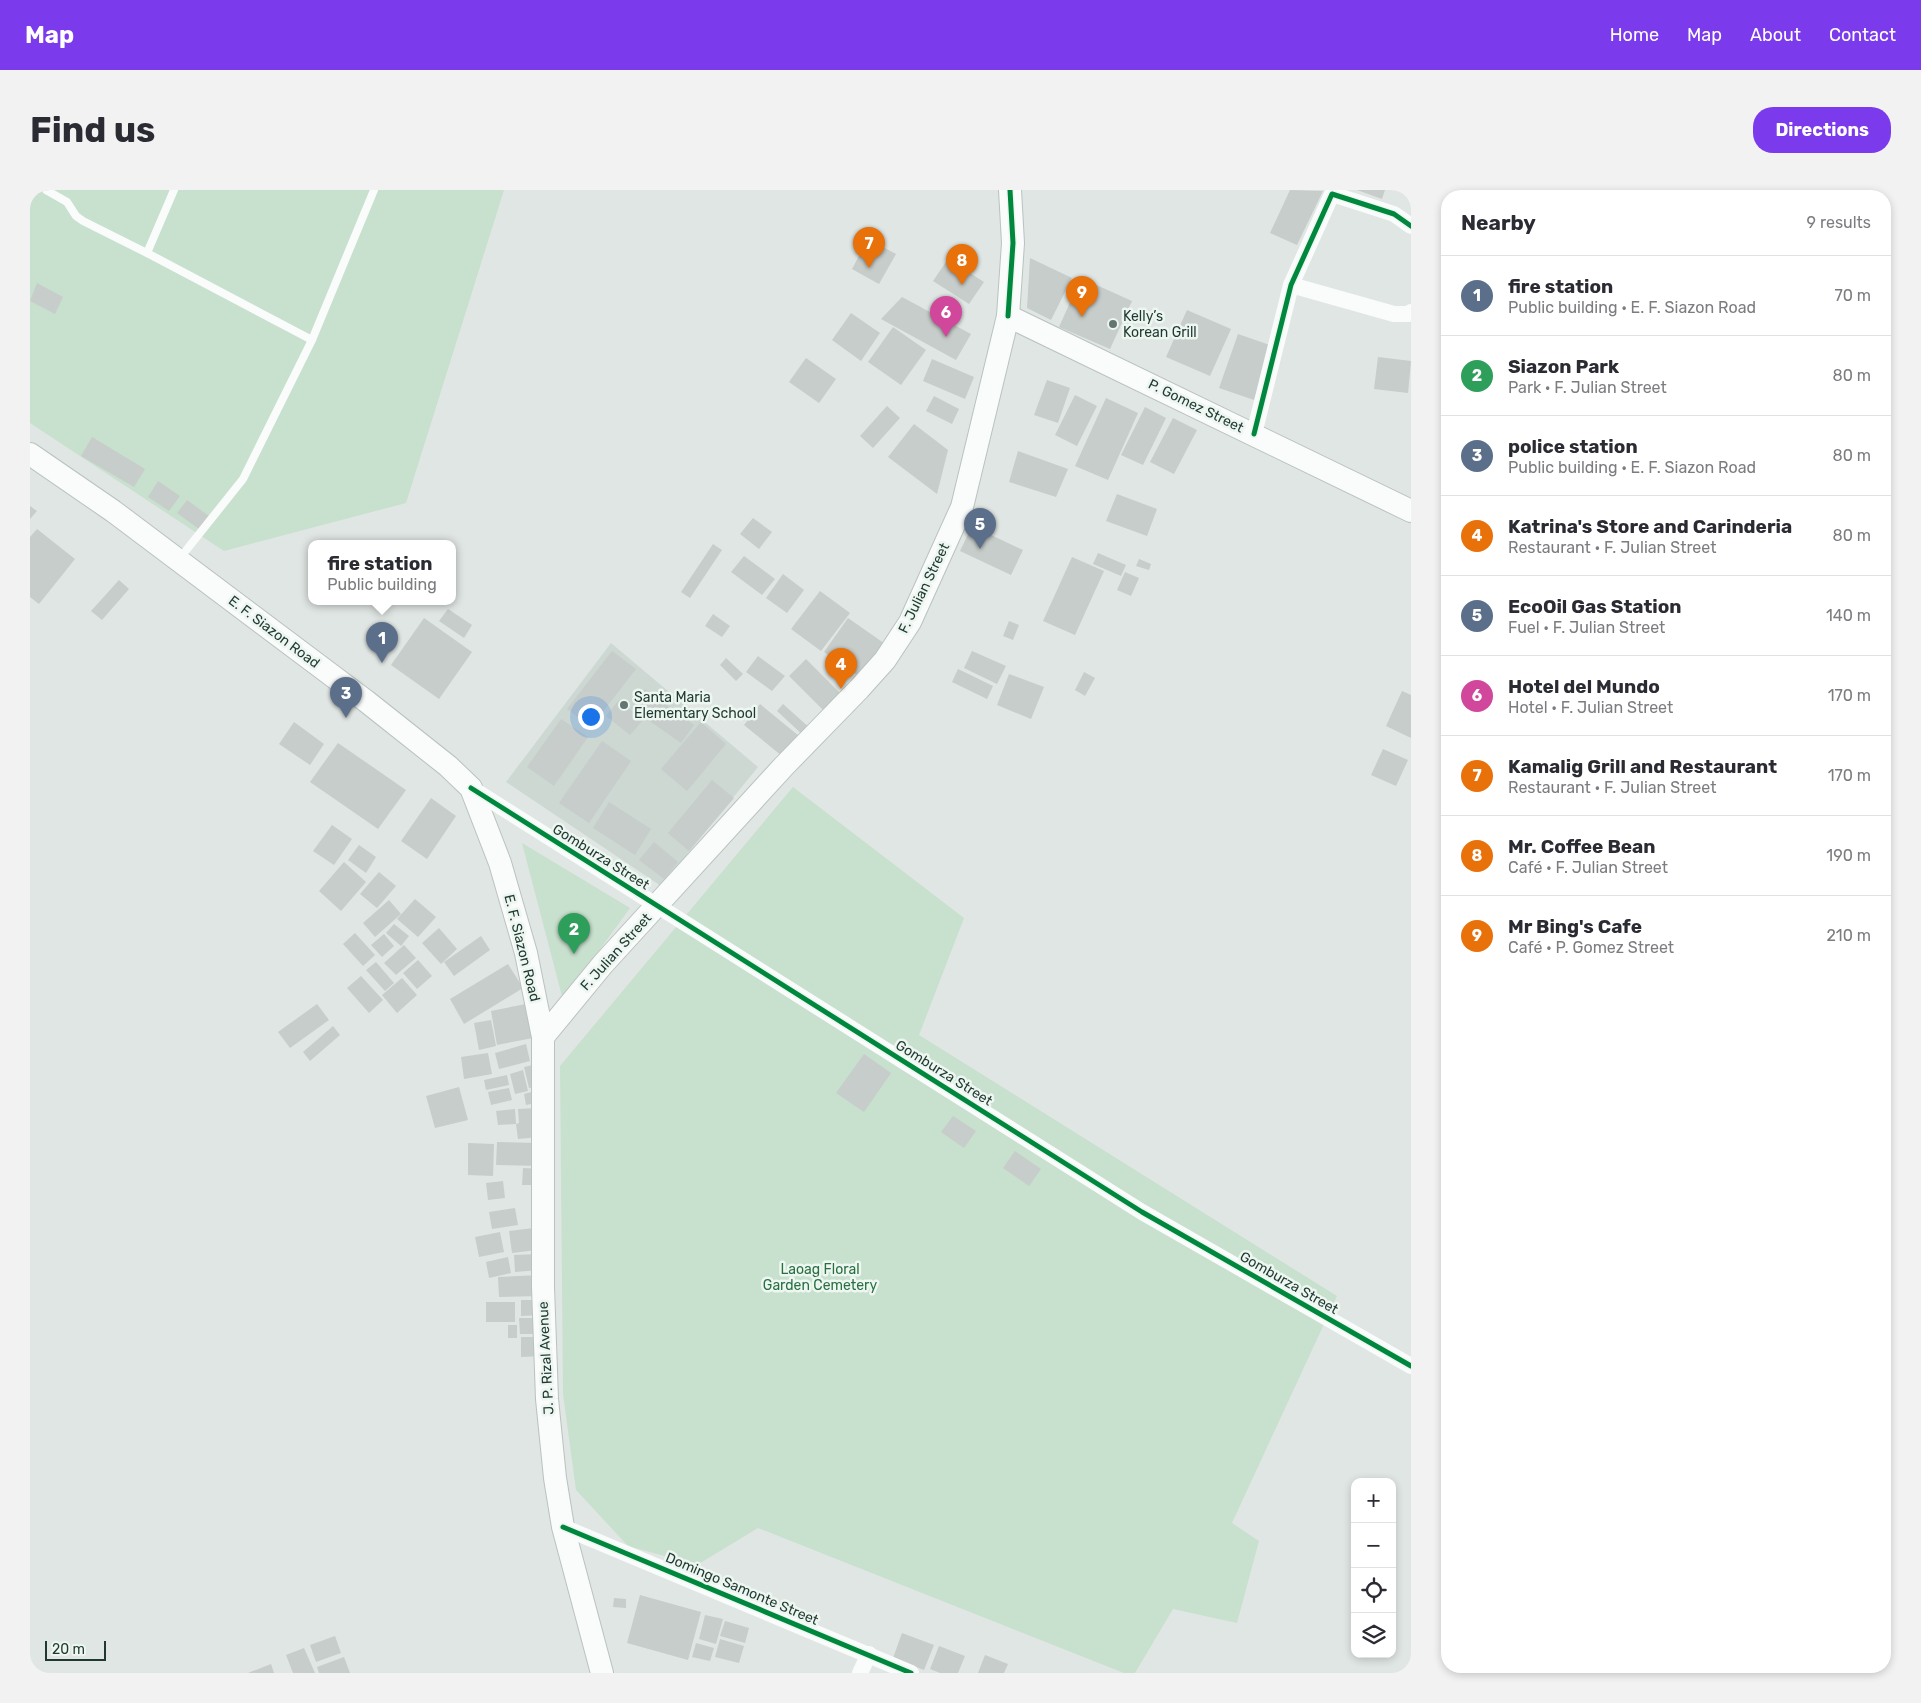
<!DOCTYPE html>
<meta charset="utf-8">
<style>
:root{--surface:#fff;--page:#f2f2f3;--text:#2b2b33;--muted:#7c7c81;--line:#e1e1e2;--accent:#7c3aed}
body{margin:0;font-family:Rubik,sans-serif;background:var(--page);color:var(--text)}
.controls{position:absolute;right:15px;bottom:15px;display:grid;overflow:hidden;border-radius:10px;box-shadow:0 2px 8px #0003}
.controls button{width:45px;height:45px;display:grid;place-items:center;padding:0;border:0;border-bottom:1px solid var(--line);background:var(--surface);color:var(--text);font:25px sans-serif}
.scale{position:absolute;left:15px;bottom:12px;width:61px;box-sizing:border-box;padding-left:5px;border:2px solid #1f3930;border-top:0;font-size:14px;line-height:18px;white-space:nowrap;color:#1f3930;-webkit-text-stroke:4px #edf6f1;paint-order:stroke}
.you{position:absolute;left:560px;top:526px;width:18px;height:18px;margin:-12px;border:4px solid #fff;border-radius:50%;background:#1a73e8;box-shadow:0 0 0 8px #1a73e833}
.badge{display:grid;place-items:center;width:32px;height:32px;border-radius:50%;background:var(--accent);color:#fff;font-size:16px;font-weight:700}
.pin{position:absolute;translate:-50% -41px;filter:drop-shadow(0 1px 2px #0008)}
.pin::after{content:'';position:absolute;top:26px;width:18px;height:15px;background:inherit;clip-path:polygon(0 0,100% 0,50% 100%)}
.popup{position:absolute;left:278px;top:350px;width:148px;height:65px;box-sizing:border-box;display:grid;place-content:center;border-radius:10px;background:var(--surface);filter:drop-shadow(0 1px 4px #0005);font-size:16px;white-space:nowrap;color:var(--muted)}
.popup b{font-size:19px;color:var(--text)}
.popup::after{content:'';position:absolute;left:50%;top:100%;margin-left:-10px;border:10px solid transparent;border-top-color:var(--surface)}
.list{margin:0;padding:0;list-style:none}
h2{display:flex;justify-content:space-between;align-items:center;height:65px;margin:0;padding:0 20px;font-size:21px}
h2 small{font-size:16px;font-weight:400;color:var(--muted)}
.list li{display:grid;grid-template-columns:32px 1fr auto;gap:15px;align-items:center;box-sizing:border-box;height:80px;padding:0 20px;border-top:1px solid var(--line)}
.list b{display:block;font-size:19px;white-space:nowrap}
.list p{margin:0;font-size:16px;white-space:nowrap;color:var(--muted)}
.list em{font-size:16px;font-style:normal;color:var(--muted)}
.icon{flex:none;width:28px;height:28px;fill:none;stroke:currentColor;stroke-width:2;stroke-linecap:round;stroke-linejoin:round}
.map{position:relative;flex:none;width:1381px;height:1483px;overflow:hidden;border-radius:20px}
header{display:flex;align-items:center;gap:30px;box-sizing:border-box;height:70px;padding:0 25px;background:var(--accent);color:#fff}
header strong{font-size:24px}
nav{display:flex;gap:28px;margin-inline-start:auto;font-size:18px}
.intro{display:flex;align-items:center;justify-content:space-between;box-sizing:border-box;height:120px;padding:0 30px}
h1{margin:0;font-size:35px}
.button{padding:12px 22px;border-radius:20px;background:var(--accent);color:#fff;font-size:18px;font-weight:700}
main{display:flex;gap:30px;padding:0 30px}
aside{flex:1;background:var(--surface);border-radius:20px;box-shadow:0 2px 8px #0003}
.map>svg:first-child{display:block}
.built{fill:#cdd8d3}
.green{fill:#c8e0ce}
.building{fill:#c7cdca}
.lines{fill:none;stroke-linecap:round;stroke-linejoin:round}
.secondary-casing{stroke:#b9c3be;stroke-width:24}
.lane{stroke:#fafbfb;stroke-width:8}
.street{stroke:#fafbfb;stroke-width:16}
.secondary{stroke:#fafbfb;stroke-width:22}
.cycleway-casing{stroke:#edf6f1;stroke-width:8}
.cycleway{stroke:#00873e;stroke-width:5}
.poi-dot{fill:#63766f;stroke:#edf6f1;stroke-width:2}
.labels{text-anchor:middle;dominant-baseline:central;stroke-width:5;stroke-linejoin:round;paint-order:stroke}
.poi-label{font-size:14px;fill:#1f3930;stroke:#edf6f1;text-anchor:start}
.street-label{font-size:14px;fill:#1f3930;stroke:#edf6f1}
.park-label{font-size:14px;fill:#297040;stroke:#edf6f1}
</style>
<header>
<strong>Map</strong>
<nav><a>Home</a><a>Map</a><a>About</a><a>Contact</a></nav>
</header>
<div class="intro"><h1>Find us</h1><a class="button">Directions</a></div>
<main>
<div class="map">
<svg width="1381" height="1483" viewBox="0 0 1381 1483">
<rect width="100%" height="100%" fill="#e0e6e3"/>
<polygon class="built" points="581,453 728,577 631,696 476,592"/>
<g class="green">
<polygon points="0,0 474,0 376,313 194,361 0,233"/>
<polygon points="763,597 934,728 889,845 1307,1106 1202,1333 1229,1351 1207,1433 1143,1419 1105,1483 1094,1483 728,1338 667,1375 598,1356 546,1300 533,1204 530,876"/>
<polygon points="492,653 600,718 533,810"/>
</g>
<g class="building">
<polygon points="1260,0 1293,1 1267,55 1240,43"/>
<polygon points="1327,0 1355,0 1352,9"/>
<polygon points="838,49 866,64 849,94 822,79"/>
<polygon points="1000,68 1042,88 1021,130 997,118"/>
<polygon points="918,69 954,92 939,114 903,91"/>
<polygon points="1051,88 1102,111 1080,159 1029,137"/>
<polygon points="7,93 33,107 25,124 0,111"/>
<polygon points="872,107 941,144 926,170 851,129"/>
<polygon points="1157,120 1201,139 1180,186 1136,167"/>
<polygon points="821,123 850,143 831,171 802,150"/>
<polygon points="863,137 896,160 871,195 838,172"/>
<polygon points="1208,144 1243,156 1224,210 1189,198"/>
<polygon points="1348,167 1381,171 1378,203 1344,199"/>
<polygon points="776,168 806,189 789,213 759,192"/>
<polygon points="902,169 944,187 935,209 893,191"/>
<polygon points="1017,190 1040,198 1028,233 1004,225"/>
<polygon points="1045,205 1067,216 1047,256 1025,245"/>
<polygon points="904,206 929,219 922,234 896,221"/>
<polygon points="1076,208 1108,223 1078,290 1045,276"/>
<polygon points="857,216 870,228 843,258 830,246"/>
<polygon points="1115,217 1136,228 1113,275 1091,265"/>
<polygon points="1143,228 1167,240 1144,284 1120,272"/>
<polygon points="884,234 918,260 907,304 858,267"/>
<polygon points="62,247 115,279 104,297 51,266"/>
<polygon points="988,261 1038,279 1026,307 979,292"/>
<polygon points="128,291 150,306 139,321 118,307"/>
<polygon points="1087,304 1127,319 1117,346 1076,331"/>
<polygon points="157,310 179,326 169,339 147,323"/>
<polygon points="0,316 7,321 0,329"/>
<polygon points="723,328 742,342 729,359 710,344"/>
<polygon points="942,336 993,360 981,385 930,361"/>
<polygon points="7,339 45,369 9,414 0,407 0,347"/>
<polygon points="683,354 692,360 660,408 651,402"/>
<polygon points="1068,363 1096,375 1091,386 1063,374"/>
<polygon points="714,366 745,389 732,405 701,382"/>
<polygon points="1042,367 1074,381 1045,445 1013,431"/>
<polygon points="1109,369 1121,374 1119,380 1106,376"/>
<polygon points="1095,382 1109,388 1101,406 1087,400"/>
<polygon points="753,384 774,400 757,423 736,408"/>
<polygon points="89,390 99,399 72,430 61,421"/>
<polygon points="790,401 820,423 791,461 761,439"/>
<polygon points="418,419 442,435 434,448 409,431"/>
<polygon points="683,424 700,436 692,447 675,436"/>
<polygon points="394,428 442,462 409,509 361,475"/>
<polygon points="818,428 858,456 834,490 794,462"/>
<polygon points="979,431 989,435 983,450 973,446"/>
<polygon points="582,461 606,479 561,537 537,519"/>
<polygon points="942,461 976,476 967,494 934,478"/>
<polygon points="728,466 755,486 742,501 716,482"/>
<polygon points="696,468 713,484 706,491 690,475"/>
<polygon points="776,469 812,505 795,522 759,486"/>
<polygon points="928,479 963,496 957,509 922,492"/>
<polygon points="1054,482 1065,488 1055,506 1045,500"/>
<polygon points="979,484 1014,497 1001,529 967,515"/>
<polygon points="615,499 664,535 651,553 601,518"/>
<polygon points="1372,501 1381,505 1381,548 1356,536"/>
<polygon points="589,510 613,530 600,545 576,526"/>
<polygon points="730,514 769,546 752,566 714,535"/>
<polygon points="753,514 782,540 775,547 747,521"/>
<polygon points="531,529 558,547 524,596 497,577"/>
<polygon points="264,532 294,554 280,575 249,554"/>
<polygon points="671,532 696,554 657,601 631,579"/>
<polygon points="572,551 601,571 559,633 529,613"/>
<polygon points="308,553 376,600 348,639 280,592"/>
<polygon points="1353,559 1378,570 1366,596 1341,585"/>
<polygon points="682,590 704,608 659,661 638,643"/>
<polygon points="401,608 426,626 397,669 371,651"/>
<polygon points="579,612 621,639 605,665 563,638"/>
<polygon points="302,635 322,649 304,675 283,661"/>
<polygon points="624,652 648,672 634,689 609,670"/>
<polygon points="329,655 346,667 336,683 318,670"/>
<polygon points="314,672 336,692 311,721 289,701"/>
<polygon points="349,682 366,696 347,718 330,704"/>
<polygon points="385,709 406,727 388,747 367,729"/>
<polygon points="359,710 371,724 345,747 333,733"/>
<polygon points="364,734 379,746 371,756 356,743"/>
<polygon points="409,738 427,759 411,774 392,753"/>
<polygon points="325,743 345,765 333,776 313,754"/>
<polygon points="354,744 364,756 352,767 341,755"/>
<polygon points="451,746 460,760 424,786 414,772"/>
<polygon points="374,755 386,768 366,785 354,773"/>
<polygon points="388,770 402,786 387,799 373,783"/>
<polygon points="346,772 364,793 355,801 336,780"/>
<polygon points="478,774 493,798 434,834 420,809"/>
<polygon points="331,786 353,810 339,823 317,798"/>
<polygon points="372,788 387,805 367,823 352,805"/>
<polygon points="287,814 299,830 260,858 248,842"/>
<polygon points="496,814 503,848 467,855 461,821"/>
<polygon points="461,830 466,856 449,860 444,833"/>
<polygon points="303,836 310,845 280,871 273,862"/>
<polygon points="496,854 500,871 469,879 465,863"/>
<polygon points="458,863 462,884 434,889 431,867"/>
<polygon points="834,864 861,883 834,922 806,903"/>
<polygon points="507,874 512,896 499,898 494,877"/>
<polygon points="493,880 498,901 485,904 480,884"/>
<polygon points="477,885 479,895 456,900 454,890"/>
<polygon points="429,897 438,930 405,938 396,906"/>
<polygon points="479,898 482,910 461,915 458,902"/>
<polygon points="509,900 511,912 496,915 494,904"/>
<polygon points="507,918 510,947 488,949 486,934 468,935 466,921 485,919 486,934 489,933 488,919"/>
<polygon points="923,926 946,941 934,958 911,942"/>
<polygon points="467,952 509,953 509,976 466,975"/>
<polygon points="438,953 464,954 463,986 438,985"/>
<polygon points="985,961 1011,979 999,996 973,978"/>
<polygon points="493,978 512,979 511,995 492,995"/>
<polygon points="473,991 475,1008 458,1010 456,993"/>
<polygon points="485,1018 488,1035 462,1039 459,1022"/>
<polygon points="504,1038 507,1060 482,1063 479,1041"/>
<polygon points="470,1042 474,1062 449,1067 445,1047"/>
<polygon points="509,1064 510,1080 485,1082 484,1065"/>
<polygon points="478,1067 481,1083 459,1088 456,1072"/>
<polygon points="510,1085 511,1106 469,1107 468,1087"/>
<polygon points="491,1110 512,1110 512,1125 491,1126"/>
<rect x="456" y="1112" width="29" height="20"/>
<polygon points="489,1128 513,1128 514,1144 490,1144"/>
<rect x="478" y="1135" width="9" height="13"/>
<polygon points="491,1147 513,1147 514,1166 491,1167"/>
<polygon points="610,1405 671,1422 658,1470 597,1453"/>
<polygon points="584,1408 596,1409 596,1418 583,1417"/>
<polygon points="675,1425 693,1429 686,1454 669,1449"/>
<polygon points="695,1431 719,1438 715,1453 690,1446"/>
<polygon points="872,1443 904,1455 894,1480 863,1468"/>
<polygon points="305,1446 311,1463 286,1472 280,1455"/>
<polygon points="690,1449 714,1456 709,1473 685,1467"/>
<polygon points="666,1453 684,1458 680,1471 662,1467"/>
<polygon points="909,1456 935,1466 928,1483 910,1483 900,1479"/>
<polygon points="274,1458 285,1483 263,1483 256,1465"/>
<polygon points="955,1465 978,1474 974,1483 948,1483"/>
<polygon points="314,1467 320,1483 289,1483 287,1477"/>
<polygon points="241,1474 244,1483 218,1483"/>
</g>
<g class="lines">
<defs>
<g id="secondary">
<polyline points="978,126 1381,321"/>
<polyline points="0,264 83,321 336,511 418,576 441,598 470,673 496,763 513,847 513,1097 517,1209 525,1288 533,1337 572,1483"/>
<polyline points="513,847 573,774 754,576 829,499 855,470 880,432 932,317 978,126 983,53 980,0"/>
</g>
</defs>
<use href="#secondary" class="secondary-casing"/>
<g class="lane">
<polyline points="16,0 37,12 46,26 53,31 117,63"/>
<polyline points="144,0 117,63 282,150"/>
<polyline points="150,368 213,289 282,150 344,0"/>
</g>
<g class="street">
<polyline points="1261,95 1364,124 1378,124 1381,122"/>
<polyline points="1224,244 1261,95 1302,4 1364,24 1381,36"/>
<polyline points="441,598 1112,1022 1381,1176"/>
<polyline points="533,1337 881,1483"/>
<polyline points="830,1483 839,1464"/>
</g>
<use href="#secondary" class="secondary"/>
<defs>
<g id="cycleway">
<polyline points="978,126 983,53 980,0"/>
<polyline points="1224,244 1261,95 1302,4 1364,24 1381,36"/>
<polyline points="441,598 1112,1022 1381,1176"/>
<polyline points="533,1337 881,1483"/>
</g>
</defs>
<use href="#cycleway" class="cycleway-casing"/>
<use href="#cycleway" class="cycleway"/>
</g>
<g class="poi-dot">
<circle cx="1083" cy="134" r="5"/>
<circle cx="594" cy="515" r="5"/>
</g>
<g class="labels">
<g class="poi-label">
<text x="1093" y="126">Kelly’s<tspan x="1093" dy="16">Korean Grill</tspan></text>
<text x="604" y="507">Santa Maria<tspan x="604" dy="16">Elementary School</tspan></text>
</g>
<g class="street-label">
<text transform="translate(1166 216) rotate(26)">P. Gomez Street</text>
<text transform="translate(894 398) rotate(-64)">F. Julian Street</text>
<text transform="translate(244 442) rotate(37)">E. F. Siazon Road</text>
<text transform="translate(571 667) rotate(32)">Gomburza Street</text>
<text transform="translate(492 758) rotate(76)">E. F. Siazon Road</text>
<text transform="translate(586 762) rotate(-48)">F. Julian Street</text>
<text transform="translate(914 883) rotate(32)">Gomburza Street</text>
<text transform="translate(1259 1093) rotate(30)">Gomburza Street</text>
<text transform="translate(516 1168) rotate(-93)">J. P. Rizal Avenue</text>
<text transform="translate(712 1399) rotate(23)">Domingo Samonte Street</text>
</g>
<g class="park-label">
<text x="790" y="1079">Laoag Floral<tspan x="790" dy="16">Garden Cemetery</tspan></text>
</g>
</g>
</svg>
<div class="controls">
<button>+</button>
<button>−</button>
<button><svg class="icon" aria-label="locate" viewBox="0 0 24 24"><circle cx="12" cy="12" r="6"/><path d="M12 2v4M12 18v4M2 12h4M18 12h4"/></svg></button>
<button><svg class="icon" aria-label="layers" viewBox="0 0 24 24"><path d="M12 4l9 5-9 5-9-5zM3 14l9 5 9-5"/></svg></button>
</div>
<div class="scale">20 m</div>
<div class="you"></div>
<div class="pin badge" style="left:352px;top:473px;background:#5c6f8a">1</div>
<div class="popup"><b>fire station</b>Public building</div>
<div class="pin badge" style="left:544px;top:764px;background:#2e9e5b">2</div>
<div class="pin badge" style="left:316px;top:528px;background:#5c6f8a">3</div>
<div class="pin badge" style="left:811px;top:499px;background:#e8710a">4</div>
<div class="pin badge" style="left:950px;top:359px;background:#5c6f8a">5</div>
<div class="pin badge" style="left:916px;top:147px;background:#d1479c">6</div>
<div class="pin badge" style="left:839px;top:78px;background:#e8710a">7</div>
<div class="pin badge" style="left:932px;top:95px;background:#e8710a">8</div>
<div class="pin badge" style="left:1052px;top:127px;background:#e8710a">9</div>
</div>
<aside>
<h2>Nearby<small>9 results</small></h2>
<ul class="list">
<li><span class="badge" style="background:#5c6f8a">1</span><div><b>fire station</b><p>Public building · E. F. Siazon Road</p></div><em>70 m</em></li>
<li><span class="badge" style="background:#2e9e5b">2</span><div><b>Siazon Park</b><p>Park · F. Julian Street</p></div><em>80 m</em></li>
<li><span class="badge" style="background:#5c6f8a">3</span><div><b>police station</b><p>Public building · E. F. Siazon Road</p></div><em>80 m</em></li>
<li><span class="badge" style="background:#e8710a">4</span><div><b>Katrina's Store and Carinderia</b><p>Restaurant · F. Julian Street</p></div><em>80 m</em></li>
<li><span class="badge" style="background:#5c6f8a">5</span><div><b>EcoOil Gas Station</b><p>Fuel · F. Julian Street</p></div><em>140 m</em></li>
<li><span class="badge" style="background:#d1479c">6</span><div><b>Hotel del Mundo</b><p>Hotel · F. Julian Street</p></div><em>170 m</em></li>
<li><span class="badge" style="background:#e8710a">7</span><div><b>Kamalig Grill and Restaurant</b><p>Restaurant · F. Julian Street</p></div><em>170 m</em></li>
<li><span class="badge" style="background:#e8710a">8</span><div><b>Mr. Coffee Bean</b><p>Café · F. Julian Street</p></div><em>190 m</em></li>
<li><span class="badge" style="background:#e8710a">9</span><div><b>Mr Bing's Cafe</b><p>Café · P. Gomez Street</p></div><em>210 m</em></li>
</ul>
</aside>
</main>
